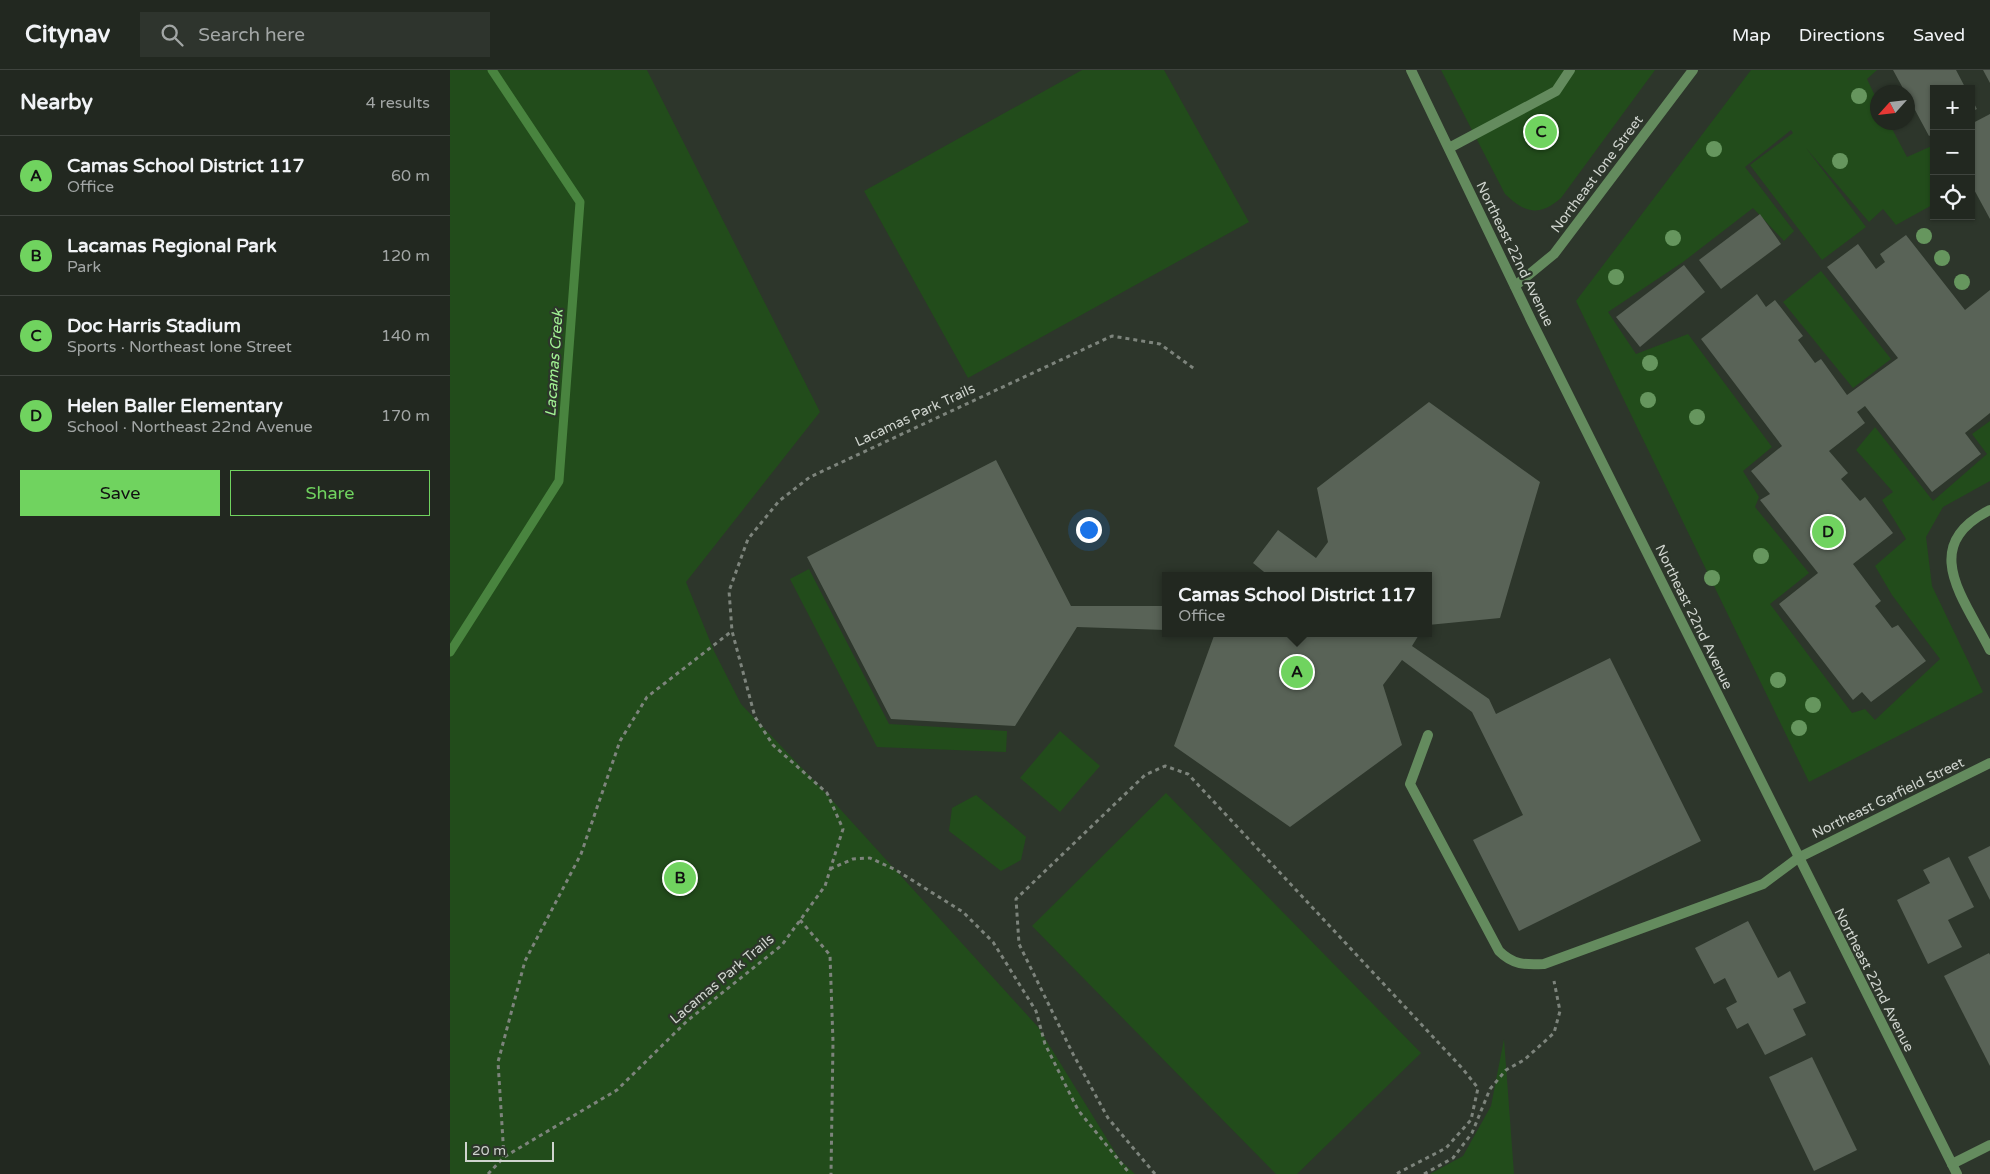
<!DOCTYPE html>
<meta charset="utf-8">
<style>
:root{--surface:#222820;--page:#2e342d;--text:#f1f3f6;--muted:#a2a6a5;--line:#3f443e;--accent:#70d35f}
body{margin:0;font-family:"Varela Round",sans-serif;background:var(--page);color:var(--text)}
.controls{position:absolute;right:15px;top:15px;display:grid;overflow:hidden;border-radius:0px;box-shadow:0 1px 4px #0004}
.controls button{width:45px;height:45px;display:grid;place-items:center;padding:0;border:0;border-bottom:1px solid var(--line);background:var(--surface);color:var(--text);font:25px sans-serif}
.compass{position:absolute;left:1420px;top:15px;width:45px;height:45px;border-radius:50%;background:var(--surface);box-shadow:0 1px 4px #0004;rotate:243deg}
.scale{position:absolute;left:15px;bottom:12px;width:89px;box-sizing:border-box;padding-left:5px;border:2px solid #cfd4ce;border-top:0;font-size:14px;line-height:18px;white-space:nowrap;color:#cfd4ce;-webkit-text-stroke:4px #2d362b;paint-order:stroke}
.you{position:absolute;left:638px;top:459px;width:18px;height:18px;margin:-12px;border:4px solid #fff;border-radius:50%;background:#1a73e8;box-shadow:0 0 0 8px #1a73e833}
.badge{display:grid;place-items:center;width:32px;height:32px;border-radius:50%;background:var(--accent);color:#111;font-size:16px;font-weight:700}
.pin{position:absolute;translate:-50% -50%;border:2px solid #fff;box-shadow:0 1px 5px #0006}
.popup{position:absolute;left:712px;top:502px;width:270px;height:65px;box-sizing:border-box;display:grid;place-content:center;border-radius:0px;background:var(--surface);filter:drop-shadow(0 1px 4px #0005);font-size:16px;white-space:nowrap;color:var(--muted)}
.popup b{font-size:19px;color:var(--text)}
.popup::after{content:'';position:absolute;left:50%;top:100%;margin-left:-10px;border:10px solid transparent;border-top-color:var(--surface)}
.list{margin:0;padding:0;list-style:none}
h2{display:flex;justify-content:space-between;align-items:center;height:65px;margin:0;padding:0 20px;font-size:21px}
h2 small{font-size:16px;font-weight:400;color:var(--muted)}
.list li{display:grid;grid-template-columns:32px 1fr auto;gap:15px;align-items:center;box-sizing:border-box;height:80px;padding:0 20px;border-top:1px solid var(--line)}
.list b{display:block;font-size:19px;white-space:nowrap}
.list p{margin:0;font-size:16px;white-space:nowrap;color:var(--muted)}
.list em{font-size:16px;font-style:normal;color:var(--muted)}
.actions{display:flex;gap:10px;padding:15px 20px}
.actions a{flex:1;padding:11px 0;border:1px solid var(--accent);border-radius:0px;text-align:center;font-size:18px;color:var(--accent)}
.actions .main{background:var(--accent);color:#111}
.icon{flex:none;width:28px;height:28px;fill:none;stroke:currentColor;stroke-width:2;stroke-linecap:round;stroke-linejoin:round}
.map{position:relative;flex:none;width:1540px;height:1104px;overflow:hidden}
header{display:flex;align-items:center;gap:30px;box-sizing:border-box;height:70px;padding:0 25px;background:var(--surface);border-bottom:1px solid var(--line)}
header strong{font-size:24px}
nav{display:flex;gap:28px;margin-inline-start:auto;font-size:18px}
.search{width:350px;height:45px;background:var(--page);display:flex;align-items:center;gap:12px;box-sizing:border-box;padding:0 18px;border-radius:0px;color:var(--muted);font-size:19px}
main{display:flex}
aside{flex:1;background:var(--surface)}
.map>svg:first-child{display:block}
.green{fill:#224c1b}
.lines{fill:none;stroke-linecap:round;stroke-linejoin:round}
.stream{stroke:#49843f;stroke-width:9}
.building{fill:#596357}
.path{stroke:#7d847c;stroke-width:3;stroke-dasharray:4 4;stroke-linecap:butt}
.service{stroke:#648b5e;stroke-width:10}
.minor{stroke:#648b5e;stroke-width:10}
.tree{fill:#66965e}
.labels{text-anchor:middle;dominant-baseline:central;stroke-width:4.5;stroke-linejoin:round;paint-order:stroke}
.street-label{font-size:14px;fill:#cfd4ce;stroke:#2d362b}
.water-label{font-size:15px;font-style:italic;fill:#a2f294;stroke:#2d362b}
</style>
<header>
<strong>Citynav</strong>
<div class="search"><svg class="icon" aria-label="search" viewBox="0 0 24 24"><circle cx="10" cy="10" r="6"/><path d="M15 15l6 6"/></svg>Search here</div>
<nav><a>Map</a><a>Directions</a><a>Saved</a></nav>
</header>
<main>
<aside>
<h2>Nearby<small>4 results</small></h2>
<ul class="list">
<li><span class="badge">A</span><div><b>Camas School District 117</b><p>Office</p></div><em>60 m</em></li>
<li><span class="badge">B</span><div><b>Lacamas Regional Park</b><p>Park</p></div><em>120 m</em></li>
<li><span class="badge">C</span><div><b>Doc Harris Stadium</b><p>Sports · Northeast Ione Street</p></div><em>140 m</em></li>
<li><span class="badge">D</span><div><b>Helen Baller Elementary</b><p>School · Northeast 22nd Avenue</p></div><em>170 m</em></li>
</ul>
<div class="actions"><a class="main">Save</a><a>Share</a></div>
</aside>
<div class="map">
<svg width="1540" height="1104" viewBox="0 0 1540 1104">
<rect width="100%" height="100%" fill="#2d362b"/>
<g class="green">
<polygon points="0,0 197,0 370,342 236,512 264,581 291,634 371,718 588,957 670,1090 685,1104 0,1104"/>
<polygon points="632,0 714,0 799,152 518,308 414,121"/>
<path d="M991,0h214l-94,128c-22,19 -36,15 -56,-4z"/>
<polygon points="1301,0 1427,0 1417,9 1427,30 1428,52 1439,53 1457,87 1484,75 1484,134 1446,155 1433,139 1419,152 1356,78 1416,157 1372,190 1300,95 1343,63 1341,60 1295,97 1344,161 1334,171 1303,138 1233,192 1158,242 1186,284 1238,264 1322,377 1293,401 1309,427 1305,437 1359,503 1320,534 1402,643 1415,639 1425,650 1490,589 1442,525 1425,496 1456,469 1432,430 1443,422 1406,380 1425,357 1483,431 1537,384 1522,364 1540,351 1540,411 1493,437 1476,467 1482,516 1533,622 1359,712 1126,231"/>
<polygon points="1371,201 1441,289 1403,318 1333,232"/>
<polygon points="359,499 439,654 557,661 556,682 427,677 340,509"/>
<polygon points="610,661 650,696 610,742 570,708"/>
<polygon points="716,723 971,983 847,1104 826,1104 582,856"/>
<polygon points="526,725 576,767 571,790 551,801 499,761 502,738"/>
<polygon points="1054,969 1064,1104 980,1104 1013,1086 1041,1036"/>
</g>
<g class="lines">
<polyline class="stream" points="0,582 109,411 130,132 42,0"/>
</g>
<g class="building">
<polygon points="1443,0 1506,0 1516,19 1484,19 1484,63 1479,66 1458,27 1458,22 1455,22"/>
<polygon points="1533,0 1540,0 1540,13"/>
<polygon points="1521,28 1527,39 1521,42"/>
<polygon points="1540,44 1540,149 1521,114 1521,54"/>
<polygon points="1310,144 1331,174 1271,219 1249,190"/>
<polygon points="1456,165 1515,240 1540,220 1540,343 1515,363 1531,384 1482,422 1415,336 1407,342 1415,353 1379,381 1398,403 1391,409 1410,431 1415,427 1443,463 1403,494 1431,531 1425,536 1442,558 1448,555 1476,591 1421,632 1412,622 1403,630 1329,534 1368,503 1310,430 1320,424 1301,401 1332,376 1251,269 1307,224 1316,237 1325,230 1353,266 1348,270 1365,293 1371,289 1397,325 1448,288 1377,197 1408,174 1426,199 1435,192 1430,184"/>
<polygon points="1234,195 1255,222 1190,277 1166,247"/>
<polygon points="979,332 1090,412 1050,548 978,555 978,506 819,506 803,493 828,460 866,488 878,472 867,418"/>
<polygon points="546,390 621,536 716,536 716,560 627,557 565,656 441,649 357,487"/>
<polygon points="765,563 970,563 962,576 1039,629 1046,644 1160,588 1251,771 1069,861 1023,770 1073,745 1022,642 952,590 933,615 952,675 840,757 724,676"/>
<polygon points="1540,776 1540,830 1518,787"/>
<polygon points="1499,787 1524,837 1498,850 1512,877 1478,894 1447,830 1480,813 1473,800"/>
<polygon points="1298,851 1328,908 1340,901 1356,933 1343,939 1356,965 1315,985 1298,953 1287,959 1276,938 1287,932 1275,908 1264,914 1245,878"/>
<polygon points="1539,883 1540,885 1540,996 1494,906"/>
<polygon points="1362,987 1407,1080 1364,1101 1319,1007"/>
</g>
<g class="lines">
<g class="path">
<polyline points="380,799 403,789 420,788 446,800 513,842 543,872 586,941 595,974 628,1040 680,1104"/>
<polyline points="350,850 380,885 383,972 381,1104"/>
<polyline points="54,1087 48,992 75,891 131,784 170,671 197,627 282,561"/>
<polyline points="38,1104 54,1087 167,1020 237,951 332,875 375,816 393,759 377,723 323,675 305,647 282,561 279,521 298,469 329,431 360,407 662,266 710,274 746,300"/>
<polyline points="705,1104 658,1048 623,984 569,874 566,829 695,705 715,696 738,704 1012,998 1028,1018 1021,1050 996,1078 946,1104"/>
<polyline points="974,1104 1003,1088 1022,1063 1040,1019 1056,1000 1074,990 1104,963 1110,941 1104,911"/>
</g>
<g class="service">
<polyline points="999,78 1106,21 1120,0"/>
<path d="M1540,440c-72,36 -26,88 0,140"/>
<path d="M978,665l-18,49 89,167c14,14 26,14 45,13l219,-80 35,-26"/>
</g>
<g class="minor">
<polyline points="961,0 1082,252 1507,1104"/>
<polyline points="1065,216 1104,184 1243,0"/>
<polyline points="1348,788 1540,693"/>
<polyline points="1502,1094 1540,1075"/>
</g>
</g>
<g class="tree">
<circle cx="1409" cy="26" r="8"/>
<circle cx="1264" cy="79" r="8"/>
<circle cx="1390" cy="91" r="8"/>
<circle cx="1474" cy="166" r="8"/>
<circle cx="1223" cy="168" r="8"/>
<circle cx="1492" cy="188" r="8"/>
<circle cx="1166" cy="207" r="8"/>
<circle cx="1512" cy="212" r="8"/>
<circle cx="1200" cy="293" r="8"/>
<circle cx="1198" cy="330" r="8"/>
<circle cx="1247" cy="347" r="8"/>
<circle cx="1311" cy="486" r="8"/>
<circle cx="1262" cy="508" r="8"/>
<circle cx="1328" cy="610" r="8"/>
<circle cx="1363" cy="635" r="8"/>
<circle cx="1349" cy="658" r="8"/>
</g>
<g class="labels">
<g class="street-label">
<text transform="translate(1147 104) rotate(-53)">Northeast Ione Street</text>
<text transform="translate(1065 184) rotate(64)">Northeast 22nd Avenue</text>
<text transform="translate(465 345) rotate(-25)">Lacamas Park Trails</text>
<text transform="translate(1244 547) rotate(64)">Northeast 22nd Avenue</text>
<text transform="translate(1438 728) rotate(-26)">Northeast Garfield Street</text>
<text transform="translate(272 909) rotate(-40)">Lacamas Park Trails</text>
<text transform="translate(1424 910) rotate(63)">Northeast 22nd Avenue</text>
</g>
<g class="water-label">
<text transform="translate(104 293) rotate(-86)">Lacamas Creek</text>
</g>
</g>
</svg>
<div class="controls">
<button>+</button>
<button>−</button>
<button><svg class="icon" aria-label="locate" viewBox="0 0 24 24"><circle cx="12" cy="12" r="6"/><path d="M12 2v4M12 18v4M2 12h4M18 12h4"/></svg></button>
</div>
<svg class="compass" viewBox="-18 -18 36 36"><path d="M0-13l5 13h-10z" fill="#e53935"/><path d="M0 13l5-13h-10z" fill="#a2a6a5"/></svg>
<div class="scale">20 m</div>
<div class="you"></div>
<div class="pin badge" style="left:847px;top:602px">A</div>
<div class="popup"><b>Camas School District 117</b>Office</div>
<div class="pin badge" style="left:230px;top:808px">B</div>
<div class="pin badge" style="left:1091px;top:62px">C</div>
<div class="pin badge" style="left:1378px;top:462px">D</div>
</div>
</main>
